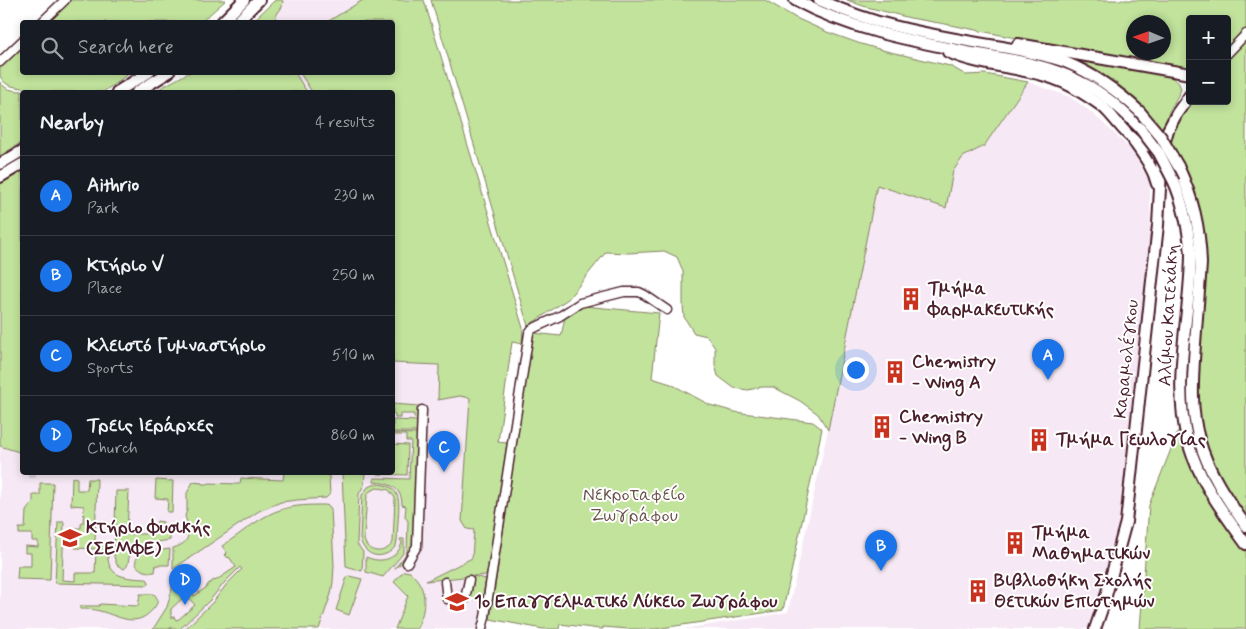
<!DOCTYPE html>
<meta charset="utf-8">
<style>
:root{--surface:#171b24;--page:#20242c;--text:#f1f3f6;--muted:#9ea1a6;--line:#363941;--accent:#1a73e8}
body{margin:0;font-family:Mynerve,sans-serif;background:var(--page);color:var(--text)}
.controls{position:absolute;right:15px;top:15px;display:grid;overflow:hidden;border-radius:5px;box-shadow:0 2px 8px #0003}
.controls button{width:45px;height:45px;display:grid;place-items:center;padding:0;border:0;border-bottom:1px solid var(--line);background:var(--surface);color:var(--text);font:25px sans-serif}
.compass{position:absolute;left:1126px;top:15px;width:45px;height:45px;border-radius:50%;background:var(--surface);box-shadow:0 2px 8px #0003;rotate:272deg}
.you{position:absolute;left:855px;top:369px;width:18px;height:18px;margin:-12px;border:4px solid #fff;border-radius:50%;background:#1a73e8;box-shadow:0 0 0 8px #1a73e833}
.badge{display:grid;place-items:center;width:32px;height:32px;border-radius:50%;background:var(--accent);color:#fff;font-size:16px;font-weight:700}
.pin{position:absolute;translate:-50% -41px;filter:drop-shadow(0 1px 2px #0008)}
.pin::after{content:'';position:absolute;top:26px;width:18px;height:15px;background:inherit;clip-path:polygon(0 0,100% 0,50% 100%)}
.list{margin:0;padding:0;list-style:none}
h2{display:flex;justify-content:space-between;align-items:center;height:65px;margin:0;padding:0 20px;font-size:21px}
h2 small{font-size:16px;font-weight:400;color:var(--muted)}
.list li{display:grid;grid-template-columns:32px 1fr auto;gap:15px;align-items:center;box-sizing:border-box;height:80px;padding:0 20px;border-top:1px solid var(--line)}
.list b{display:block;font-size:19px;white-space:nowrap}
.list p{margin:0;font-size:16px;white-space:nowrap;color:var(--muted)}
.list em{font-size:16px;font-style:normal;color:var(--muted)}
.icon{flex:none;width:28px;height:28px;fill:none;stroke:currentColor;stroke-width:2;stroke-linecap:round;stroke-linejoin:round}
.map{position:relative;flex:none;width:1246px;height:629px;overflow:hidden}
.search{position:absolute;background:var(--surface);box-shadow:0 2px 8px #0003;left:20px;top:20px;width:375px;height:55px;display:flex;align-items:center;gap:12px;box-sizing:border-box;padding:0 18px;border-radius:5px;color:var(--muted);font-size:19px}
.panel{position:absolute;background:var(--surface);box-shadow:0 2px 8px #0003;left:20px;top:90px;width:375px;height:385px;border-radius:5px}
.map>svg:first-child{display:block}
.built{fill:#f6e9f5}
.green{fill:#c1e39c;stroke:#868164;fill-rule:evenodd}
.lines{fill:none;stroke-linecap:round;stroke-linejoin:round}
.minor-tunnel{stroke:#dbd2d5;stroke-width:8;stroke-dasharray:8 4;stroke-linecap:butt}
.minor-casing{stroke:#4a1f2b;stroke-width:11}
.major-casing{stroke:#4a1f2b;stroke-width:14}
.minor{stroke:#fff;stroke-width:8}
.major{stroke:#fff;stroke-width:10}
.major-bridge-casing{stroke:#4a1f2b;stroke-width:14;stroke-linecap:butt}
.major-bridge{stroke:#fff;stroke-width:10}
.labels{text-anchor:middle;dominant-baseline:central;stroke-width:4;stroke-linejoin:round;paint-order:stroke}
.poi-label{font-size:18px;font-weight:bold;fill:#4a1f2b;stroke:#fff;text-anchor:start}
.street-label{font-size:18px;fill:#4a1f2b;stroke:#fff}
.park-label{font-size:18px;fill:#685047;stroke:#fff}
</style>
<div class="map">
<svg width="1246" height="629" viewBox="0 0 1246 629">
<rect width="100%" height="100%" fill="#fff"/>
<filter id="ink" filterUnits="userSpaceOnUse"><feTurbulence type="fractalNoise" baseFrequency=".02" numOctaves="2"/><feDisplacementMap in="SourceGraphic" scale="10" xChannelSelector="R" yChannelSelector="G"/><feConvolveMatrix kernelMatrix="1 2 1 2 8 2 1 2 1" color-interpolation-filters="sRGB"/></filter>
<g filter="url(#ink)">
<g class="built">
<polygon points="275,0 424,0 523,328 522,344 512,342 498,442 507,443 488,575 478,629 0,629 0,184 22,170 22,472 392,472 392,92 153,92 190,73 392,72 392,22 252,22"/>
<polygon points="1028,82 1070,97 1090,111 1114,133 1134,153 1150,183 1150,210 1151,245 1120,544 1094,629 683,629 788,612 828,430 877,185 946,207 953,171 963,157 984,146"/>
</g>
<g class="green">
<polygon points="65,0 226,0 201,22 42,22"/>
<polygon points="277,0 281,0 283,1 282,7 275,17 279,22 252,22 274,1"/>
<polygon points="363,0 424,0 523,328 522,344 512,342 498,442 507,443 488,575 473,576 486,579 482,601 468,598 472,576 426,581 472,558 474,530 467,529 462,521 470,398 460,396 438,400 439,365 393,363 392,92 312,92 300,73 392,72 392,22 327,22"/>
<polygon points="431,0 765,0 796,18 827,32 858,43 882,50 950,66 966,75 985,74 1028,82 984,146 963,157 953,171 946,208 877,185 828,430 818,414 800,401 773,387 762,387 748,390 734,388 718,376 715,365 715,348 707,336 694,333 684,317 683,306 683,271 677,257 664,251 628,253 606,252 568,299 528,326"/>
<path d="M847,0h399v629h-106l9,-124 48,-122 9,-113 -8,-56 -32,-73 24,-40h37v-82h-37v57l-95,-22 -144,-29 -41,-7 -47,-12zM1134,22h30v30h-30z"/>
<path d="M22,41v31l108,1 -27,19h-68l-4,-4c-10,0 -28,0 -31,-13 0,-4 0,-9 0,-13z"/>
<path d="M1077,59l87,16c9,3 16,5 17,15l-12,22 -7,21 -36,-39 -16,-13 -33,-18z"/>
<polygon points="190,72 295,73 307,92 153,92"/>
<path d="M0,82c6,10 20,9 30,9l1,1h-9v50l-22,14z"/>
<polygon points="22,170 22,453 0,446 0,184"/>
<polygon points="583,306 659,313 652,378 671,384 710,405 735,412 813,422 822,429 783,610 655,629 629,629 603,627 603,629 600,629 560,624 559,629 543,629 490,619 533,333 561,336 565,317"/>
<path d="M393,404l26,2 -5,136 -6,16 -14,11 10,-12 3,-6 1,-30 -3,-4 1,-11 -4,-1c0,-18 -13,-22 -28,-23v-4l35,1 2,-38h-5v-6h-13v-2l24,1 1,-2h-25v-12l25,1v-2l-4,-1v-4h-14v4h-5v-4h-2z"/>
<polygon points="393,444 408,445 407,475 377,474 377,473 392,472"/>
<path d="M284,472l41,1v1l4,2 1,18 -4,4 -29,2 -16,2 -22,9 -86,58v-21c19,-5 17,-17 12,-32l2,-6v-17l6,-11 9,1v1h6l1,-1 31,1 1,-6 42,2z"/>
<polygon points="342,473 365,473 364,485 359,494 357,544 363,552 362,571 346,566"/>
<path d="M72,477l5,1v12h10l1,-11h9l-2,63 14,1c-1,5 -1,11 -1,16 2,20 23,19 38,20l2,1 1,3 -1,2 -93,-2 3,-61h6l-2,58 13,1v-8h20l1,-24 -21,-1 1,-20h5v-4l2,-1 1,-17 -13,-1z"/>
<polygon points="156,480 173,481 172,512 167,512 168,499 155,498"/>
<polygon points="40,483 53,483 50,580 17,579 18,566 31,566 31,553 25,553 25,546 38,547 38,541 32,541 32,534 19,534 19,528 25,528 26,511 33,502 33,495 40,495"/>
<path d="M376,484c27,1 23,19 22,38 -1,8 0,17 -2,24 -12,15 -31,12 -36,-7l2,-44 6,-8zM377,488l8,1 4,1 6,8 -2,44c-7,13 -26,12 -29,-3l3,-44 3,-4z"/>
<path d="M116,491h13l-2,43h18v-10l11,1 1,-4 6,1v3h4l4,3 -1,12c-11,2 -36,4 -40,15 -3,6 0,10 -6,14l-7,-4 -3,-8z"/>
<path d="M325,505l4,1 2,3 3,56 -1,17 -2,12 -12,35h-134l28,-27 14,-18 15,-15 -2,-2 -15,15 -15,18 -30,29h-9v-2l-1,2h-17l14,-22 5,-18v-7l9,-8 4,2 4,-3 1,1 -7,6 1,2 -3,3 6,8 4,-2 3,5 13,-9v-2l7,-5 1,1 21,-14 -7,-10 -1,1 -3,-3 2,-2 -5,-7c19,-12 39,-31 61,-37 13,-4 28,-4 42,-4zM186,595l9,10 -16,14 -3,1 -2,-3h-3v-8z"/>
<path d="M400,539h4v12l-3,5 -18,21 -17,-5v-15c16,7 31,2 36,-14z"/>
<path d="M170,549l-1,16h-13l-1,7c-13,2 -29,-9 -12,-19z"/>
<path d="M404,571l6,1c19,17 16,36 7,57h-22l13,-33 -14,-14z"/>
<polygon points="349,576 362,579 349,615 336,610 347,577"/>
<path d="M140,594h14c5,5 4,9 0,14 -17,21 -33,9 -54,3 -7,-2 -14,-2 -20,-2v-3h19l1,-2 38,2z"/>
</g>
<g class="lines">
<polyline class="minor-tunnel" points="32,478 32,472"/>
<defs>
<g id="minor">
<polyline points="42,22 65,0"/>
<polyline points="1227,54 1246,34"/>
<polyline points="0,62 22,41"/>
<polyline points="407,563 417,546 422,410"/>
<polyline points="445,582 447,599"/>
<polyline points="465,599 469,580"/>
<polyline points="482,629 485,617 529,333 532,329 560,316 580,303 624,292 639,292 645,295 667,310"/>
</g>
<g id="major">
<path d="M795,0c56,30 117,41 178,53 36,6 73,11 106,28 24,11 42,28 60,46"/>
<path d="M819,0c25,11 49,20 75,26 36,9 72,15 108,21 21,4 43,8 63,15 29,12 53,29 75,50"/>
<polyline points="222,22 244,0"/>
<polyline points="237,22 259,0"/>
<polyline points="1018,44 1190,74"/>
<path d="M948,52c41,19 92,13 131,39 8,5 18,11 25,17 15,13 33,49 56,35"/>
<polyline points="117,92 149,72"/>
<polyline points="137,92 169,72"/>
<path d="M1134,142c10,14 19,26 23,42"/>
<polyline points="0,164 22,151"/>
<path d="M1178,166c15,32 22,61 23,98 -2,27 -4,53 -6,80 -2,32 -5,63 4,95 9,33 28,60 47,87"/>
<polyline points="0,177 22,164"/>
<path d="M1174,182c10,22 14,46 17,71 0,62 -20,127 -3,189 11,39 35,70 58,102"/>
<polyline points="1095,629 1104,603 1126,522 1158,225 1162,152 1168,130 1177,113 1190,95"/>
</g>
</defs>
<use href="#minor" class="minor-casing"/>
<use href="#major" class="major-casing"/>
<use href="#minor" class="minor"/>
<use href="#major" class="major"/>
<defs>
<g id="major-bridge">
<polyline points="1140,112 1161,137 1178,166"/>
<polyline points="1139,127 1159,153 1174,182"/>
</g>
</defs>
<use href="#major-bridge" class="major-bridge-casing"/>
<use href="#major-bridge" class="major-bridge"/>
</g>
</g>
<defs>
<symbol id="building-bare" viewBox="-9 -9 18 18"><path d="M-4-6H4V6H1V3H-1V6H-4ZM-2.5-4.3h1.7v1.8h-1.7ZM.8-4.3h1.7v1.8H.8ZM-2.5-1h1.7V.8h-1.7ZM.8-1h1.7V.8H.8Z" fill="#c8321e" stroke="#fff" stroke-width="2.5" paint-order="stroke"/></symbol>
<symbol id="university-bare" viewBox="-9 -9 18 18"><path d="M0-5L7-2L0 1L-7-2ZM-4 1L0 2.5L4 1V4Q0 6-4 4Z" fill="#c8321e" stroke="#fff" stroke-width="2.5" paint-order="stroke"/></symbol>
<symbol id="school-bare" viewBox="-9 -9 18 18"><path d="M0-5L7-2L0 1L-7-2ZM-4 1L0 2.5L4 1V4Q0 6-4 4Z" fill="#c8321e" stroke="#fff" stroke-width="2.5" paint-order="stroke"/></symbol>
</defs>
<g fill-rule="evenodd">
<use href="#building-bare" x="895" y="283" width="32" height="32"/>
<use href="#building-bare" x="879" y="356" width="32" height="32"/>
<use href="#building-bare" x="866" y="411" width="32" height="32"/>
<use href="#building-bare" x="1023" y="424" width="32" height="32"/>
<use href="#university-bare" x="54" y="522" width="32" height="32"/>
<use href="#building-bare" x="999" y="527" width="32" height="32"/>
<use href="#building-bare" x="962" y="575" width="32" height="32"/>
<use href="#school-bare" x="441" y="586" width="32" height="32"/>
</g>
<g class="labels">
<g class="poi-label">
<text x="928" y="289">Τμήμα<tspan x="928" dy="21">Φαρμακευτικής</tspan></text>
<text x="912" y="362">Chemistry<tspan x="912" dy="21">- Wing Α</tspan></text>
<text x="899" y="417">Chemistry<tspan x="899" dy="21">- Wing Β</tspan></text>
<text x="1056" y="440">Τμήμα Γεωλογίας</text>
<text x="86" y="528">Κτήριο Φυσικής<tspan x="86" dy="21">(ΣΕΜΦΕ)</tspan></text>
<text x="1032" y="533">Τμήμα<tspan x="1032" dy="21">Μαθηματικών</tspan></text>
<text x="994" y="581">Βιβλιοθήκη Σχολής<tspan x="994" dy="21">Θετικών Επιστημών</tspan></text>
<text x="474" y="602">1ο Επαγγελματικό Λύκειο Ζωγράφου</text>
</g>
<g class="street-label">
<text transform="translate(1169 315) rotate(-87)">Αλίμου Κατεχάκη</text>
<text transform="translate(1127 359) rotate(-84)">Καραμολέγκου</text>
</g>
<g class="park-label">
<text x="634" y="495">Νεκροταφείο<tspan x="634" dy="21">Ζωγράφου</tspan></text>
</g>
</g>
</svg>
<div class="controls">
<button>+</button>
<button>−</button>
</div>
<svg class="compass" viewBox="-18 -18 36 36"><path d="M0-13l5 13h-10z" fill="#e53935"/><path d="M0 13l5-13h-10z" fill="#9ea1a6"/></svg>
<div class="you"></div>
<div class="pin badge" style="left:1048px;top:380px">A</div>
<div class="pin badge" style="left:881px;top:571px">B</div>
<div class="pin badge" style="left:444px;top:472px">C</div>
<div class="pin badge" style="left:185px;top:605px">D</div>
<div class="search"><svg class="icon" aria-label="search" viewBox="0 0 24 24"><circle cx="10" cy="10" r="6"/><path d="M15 15l6 6"/></svg>Search here</div>
<section class="panel">
<h2>Nearby<small>4 results</small></h2>
<ul class="list">
<li><span class="badge">A</span><div><b>Aithrio</b><p>Park</p></div><em>230 m</em></li>
<li><span class="badge">B</span><div><b>Κτήριο V</b><p>Place</p></div><em>250 m</em></li>
<li><span class="badge">C</span><div><b>Κλειστό Γυμναστήριο</b><p>Sports</p></div><em>510 m</em></li>
<li><span class="badge">D</span><div><b>Τρεις Ιεράρχες</b><p>Church</p></div><em>860 m</em></li>
</ul>
</section>
</div>
